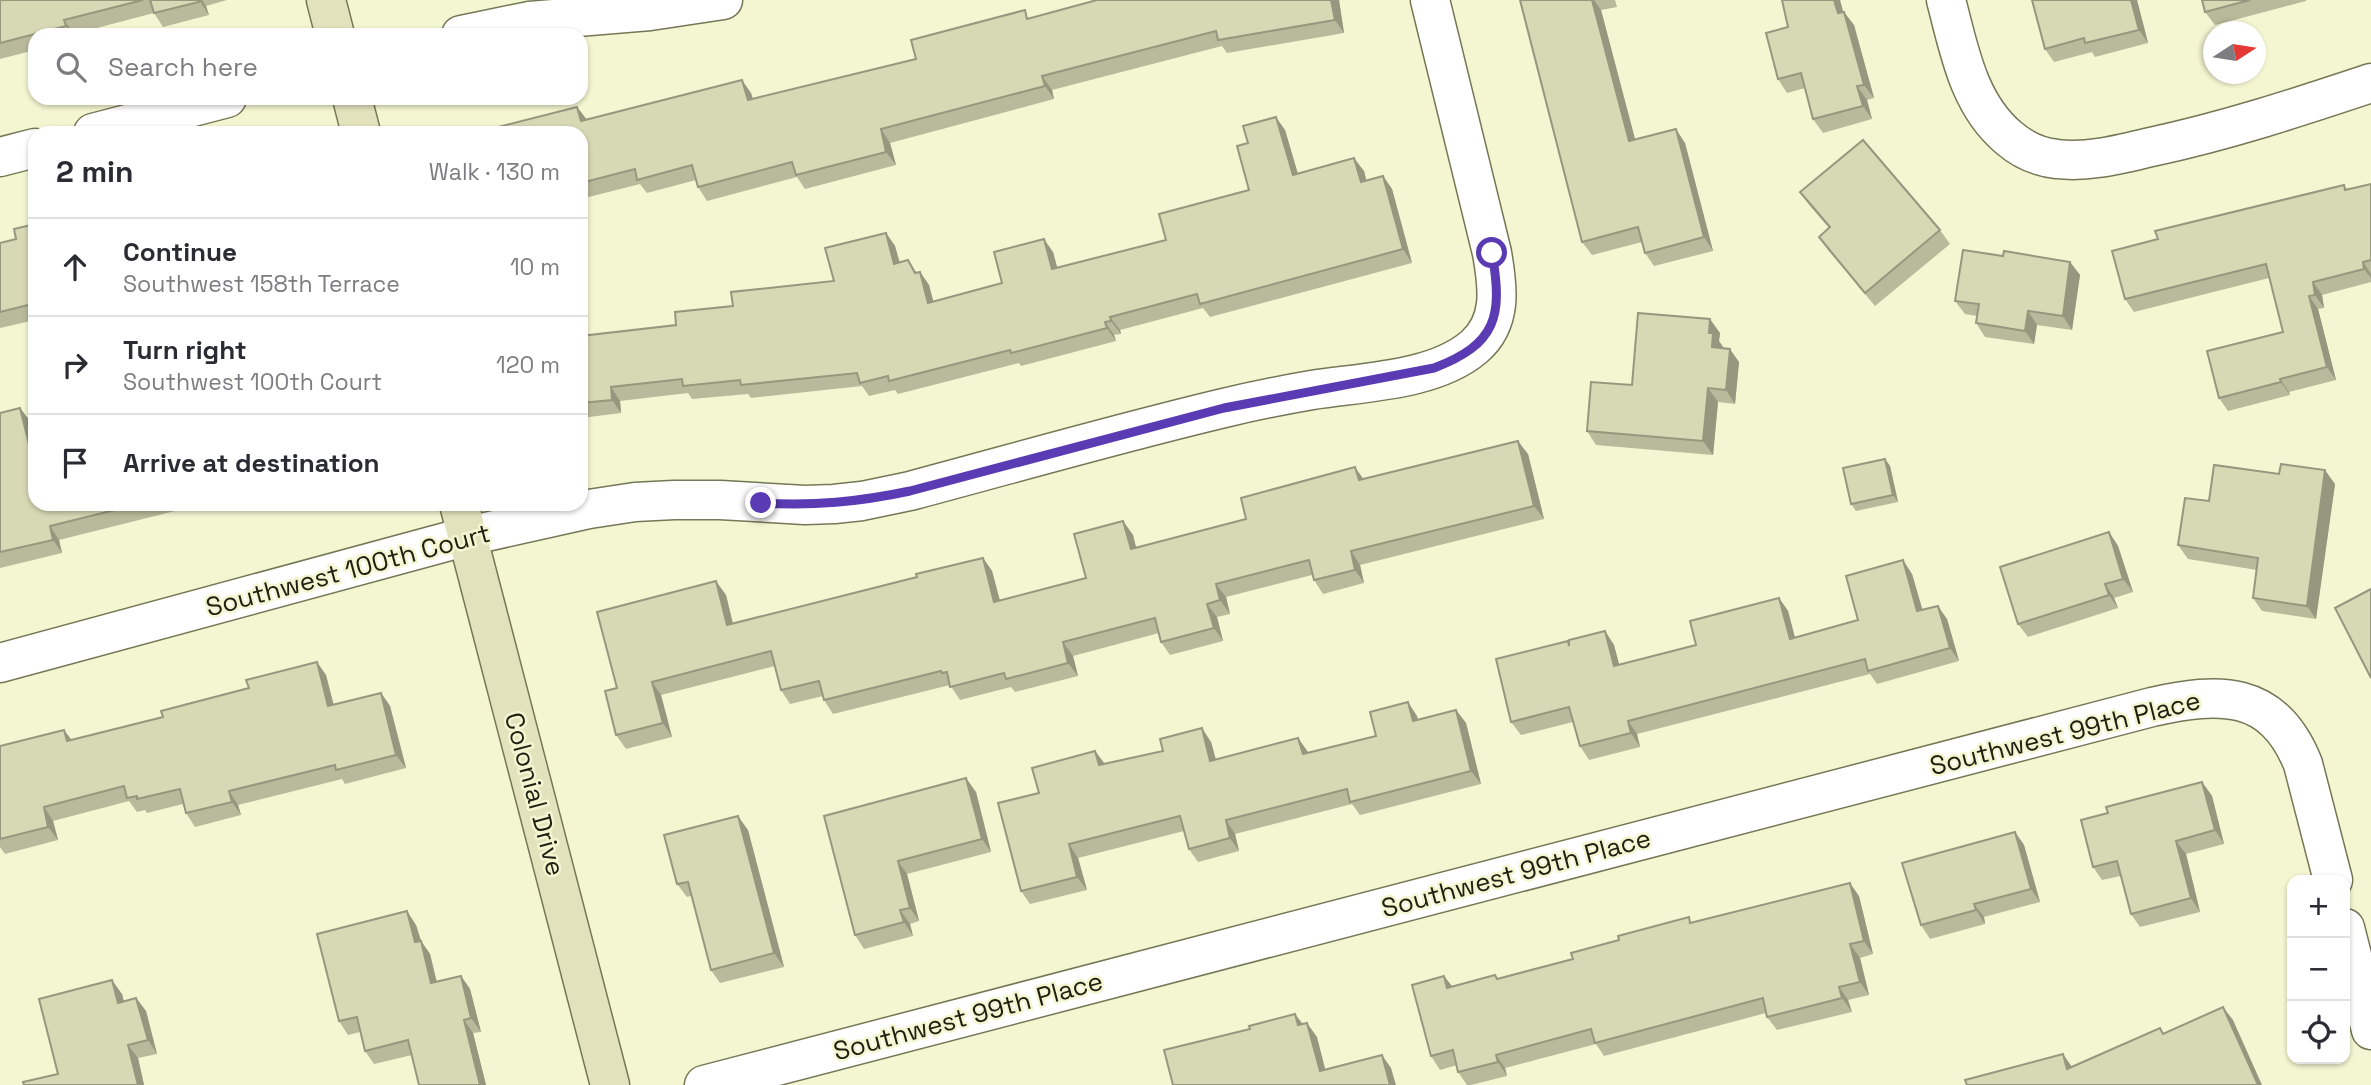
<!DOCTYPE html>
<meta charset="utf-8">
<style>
:root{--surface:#fff;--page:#f2f2f3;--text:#2b2b33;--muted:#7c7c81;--line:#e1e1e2}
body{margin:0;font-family:"Space Grotesk",sans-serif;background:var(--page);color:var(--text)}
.controls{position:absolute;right:21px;bottom:21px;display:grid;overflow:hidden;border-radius:14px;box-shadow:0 2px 5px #0004}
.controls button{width:63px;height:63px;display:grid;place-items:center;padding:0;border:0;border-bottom:2px solid var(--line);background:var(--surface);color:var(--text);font:35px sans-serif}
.compass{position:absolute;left:2203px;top:21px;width:63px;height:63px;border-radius:50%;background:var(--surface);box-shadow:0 2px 5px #0004;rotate:78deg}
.stop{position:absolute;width:21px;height:21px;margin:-16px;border:5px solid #5a3bb3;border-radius:50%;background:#fff}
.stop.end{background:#5a3bb3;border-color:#fff;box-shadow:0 2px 7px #0008}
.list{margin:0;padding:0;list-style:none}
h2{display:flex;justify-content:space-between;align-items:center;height:91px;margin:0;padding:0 28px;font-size:30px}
h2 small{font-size:23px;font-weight:400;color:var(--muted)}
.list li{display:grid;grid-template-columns:46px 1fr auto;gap:21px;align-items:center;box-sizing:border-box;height:98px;padding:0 28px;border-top:2px solid var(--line)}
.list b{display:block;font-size:26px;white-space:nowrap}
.list p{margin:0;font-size:23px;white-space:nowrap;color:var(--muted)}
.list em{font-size:23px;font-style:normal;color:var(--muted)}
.icon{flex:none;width:38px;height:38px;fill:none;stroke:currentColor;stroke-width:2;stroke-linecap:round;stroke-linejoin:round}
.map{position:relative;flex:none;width:2371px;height:1085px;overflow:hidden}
.search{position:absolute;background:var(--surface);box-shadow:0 2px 5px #0004;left:28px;top:28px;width:560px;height:77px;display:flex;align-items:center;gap:18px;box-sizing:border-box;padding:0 24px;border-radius:21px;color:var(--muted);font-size:26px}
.panel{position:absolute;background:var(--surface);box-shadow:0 2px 5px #0004;left:28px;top:126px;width:560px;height:385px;border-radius:21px}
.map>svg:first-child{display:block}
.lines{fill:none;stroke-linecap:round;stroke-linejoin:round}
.street-casing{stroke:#767756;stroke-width:41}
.secondary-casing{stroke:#767756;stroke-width:41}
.street{stroke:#fff;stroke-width:38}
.secondary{stroke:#e2e2bc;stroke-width:38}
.wall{fill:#b9ba9b}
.shaded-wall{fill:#96977e}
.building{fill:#d7d8b4;stroke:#96977e;stroke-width:2}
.route{stroke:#5a3bb3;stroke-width:9}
.labels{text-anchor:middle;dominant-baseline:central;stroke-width:5;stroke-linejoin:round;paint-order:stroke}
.street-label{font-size:26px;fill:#1f1f12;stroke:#f4f6d1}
</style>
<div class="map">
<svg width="2371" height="1085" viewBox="0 0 2371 1085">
<rect width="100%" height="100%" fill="#f4f6d1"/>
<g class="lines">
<defs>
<g id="street">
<path d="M1946,0c13,49 22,104 63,138 14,12 29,19 48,21 31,4 64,-5 94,-12 75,-16 148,-40 220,-64"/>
<polyline points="461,35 529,21 650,11 723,0"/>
<polyline points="93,133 227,98"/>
<polyline points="0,157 35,148"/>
<path d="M0,663l468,-127 121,-27 46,-7 39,-2h46l85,5 29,-1 28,-3 48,-10c105,-28 209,-58 314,-83 29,-7 59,-13 88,-18 51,-8 122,-9 162,-43 29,-25 24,-60 18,-94l-62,-253"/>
<polyline points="2345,928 2371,1030"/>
<path d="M704,1085l1448,-378c67,-15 121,-18 151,57l30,116"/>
</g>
<g id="secondary">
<polyline points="326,0 335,35"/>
<polyline points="352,98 361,133"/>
<polyline points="459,504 610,1085"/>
</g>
</defs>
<use href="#street" class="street-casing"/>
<use href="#secondary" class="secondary-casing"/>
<use href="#street" class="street"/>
<use href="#secondary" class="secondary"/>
</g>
<g class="wall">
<polygon points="0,0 227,0 206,6 209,15 163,27 154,13 74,34 74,35 35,35 35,50 0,59"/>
<polygon points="1097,0 1339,0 1344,33 1227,53 1222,46 1052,90 1054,99 890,143 896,165 805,189 797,177 707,201 698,187 696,180 647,193 640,184 581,199 581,133 577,107 587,120 751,93 753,99 916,59 1031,18"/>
<polygon points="1520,0 1615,0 1617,7 1601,10 1635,140 1685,143 1713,251 1654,266 1645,253 1642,242 1592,255 1582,242"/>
<polygon points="1782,0 1840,0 1843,12 1854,25 1874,98 1867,100 1872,119 1823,133 1813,119 1805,88 1787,93 1778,79 1788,27"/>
<polygon points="2032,0 2137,0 2148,43 2095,57 2092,52 2054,62 2045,49"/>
<polygon points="2202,0 2306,0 2306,1 2215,25 2205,12"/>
<polygon points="1285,130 1298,174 1364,171 1366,180 1383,176 1392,189 1412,263 1210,317 1203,308 1120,330 1121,334 1114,335 1116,341 1021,366 1019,363 898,394 895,390 869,396 862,386 751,398 748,394 692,399 688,393 620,401 621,413 581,418 581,336 676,325 733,306 834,281 886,233 895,246 900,262 908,260 916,272 920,272 929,285 933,301 1002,283 1053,252 1057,267 1166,240 1249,190 1248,143"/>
<polygon points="2371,184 2371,282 2322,295 2324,308 2318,309 2336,380 2289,392 2290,395 2228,411 2219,398 2283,332 2269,278 2134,312 2125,299 2158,239 2344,185 2347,189"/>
<polygon points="1800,192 1940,230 1950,244 1875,306 1828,250 1819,237 1829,228 1810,206"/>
<polygon points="35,224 35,320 0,328 0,243 16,239"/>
<polygon points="2003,256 2070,262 2080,275 2072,330 2037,325 2034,344 1985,337 1976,323 1977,316 1965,314 1955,301"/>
<polygon points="1720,333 1719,341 1723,347 1722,348 1739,362 1735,404 1718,402 1713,455 1596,445 1587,431 1632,385"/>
<polygon points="20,408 30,421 35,442 35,504 203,504 59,540 62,553 0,568 0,413"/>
<polygon points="1528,454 1544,519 1360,565 1364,583 1323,594 1314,580 1312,575 1226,597 1230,614 1217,617 1223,641 1170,655 1161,642 1159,633 1073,656 1078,676 1015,692 1011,687 960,700 950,685 833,714 824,700 823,696 790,704 781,690 775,666 661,695 672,737 626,749 616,735 617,688 726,595 733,623 917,577 983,558 992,571 1000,601 1086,578 1123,521 1133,535 1136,548 1246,519 1364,479"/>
<polygon points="1885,459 1890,466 1898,502 1856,511 1851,504"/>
<polygon points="2335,484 2316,619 2262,611 2253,598 2257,570 2188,559 2178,545 2209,501"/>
<polygon points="2109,532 2118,546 2133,592 2114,598 2118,608 2028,637 2018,624"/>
<polygon points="1912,574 1922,610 1947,619 1959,661 1877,684 1870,674 1637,734 1640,747 1589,760 1580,746 1573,722 1521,735 1511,722 1569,643 1605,631 1614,645 1619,665 1696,645 1779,598 1788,611 1795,638 1858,620"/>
<polygon points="326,675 334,705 381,693 390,706 406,768 345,784 342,779 238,805 241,815 195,827 186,813 183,804 147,813 145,810 137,812 129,801 53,821 58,840 5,854 0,847 0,746 71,740"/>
<polygon points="1456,710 1466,723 1481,784 1360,815 1352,804 1235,834 1239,851 1198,862 1189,849 1184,831 1078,858 1087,890 1030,904 1021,891 1095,751 1104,764 1211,742 1216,760 1298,738 1308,753 1376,736 1417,716 1418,720"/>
<polygon points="2202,782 2212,796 2224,844 2186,854 2200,912 2140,927 2131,914 2121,876 2102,880 2093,867"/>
<polygon points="976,792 991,852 907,874 919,921 910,924 913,936 864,949 855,935 824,816"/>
<polygon points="748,830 784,967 720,983 711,970 691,896 687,897 677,884"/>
<polygon points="2015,832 2024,845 2040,902 1984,917 1985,924 1930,939 1921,925"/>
<polygon points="1859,896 1873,954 1860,958 1869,995 1848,1000 1852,1012 1777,1030 1767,1017 1766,1013 1604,1056 1596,1044 1505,1068 1507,1076 1471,1085 1467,1085 1458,1072 1457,1065 1440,1070 1431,1056 1444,976 1452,986 1498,979 1573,959 1693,923"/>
<polygon points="416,925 421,941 430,954 437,982 461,976 470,989 481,1032 473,1033 486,1085 419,1085 412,1055 374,1064 365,1051 360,1032 348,1035 339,1021"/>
<polygon points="122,994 124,1001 136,998 146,1011 157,1054 138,1058 144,1085 24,1085 58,1074"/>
</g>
<g class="shaded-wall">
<polygon points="199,0 202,0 206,6 209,15"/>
<polygon points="1331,0 1339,0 1344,33 1335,20"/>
<polygon points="1592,0 1594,0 1601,10 1639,154 1629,141"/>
<polygon points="1834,0 1840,0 1847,27 1838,13"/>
<polygon points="2131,0 2137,0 2148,43 2139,30"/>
<polygon points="1844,12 1854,25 1874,98 1864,85"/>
<polygon points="64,20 74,34 74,35 72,35 66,26"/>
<polygon points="1042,76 1052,90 1054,99 1045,86"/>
<polygon points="742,80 751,93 757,114 748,100"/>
<polygon points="1857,86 1867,100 1872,119 1863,106"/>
<polygon points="577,107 587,120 581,121"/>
<polygon points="1276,117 1285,130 1302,188 1293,175"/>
<polygon points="881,129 890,143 896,165 886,152"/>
<polygon points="1676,129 1685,143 1713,251 1704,237"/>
<polygon points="1354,158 1364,171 1370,195 1361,182"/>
<polygon points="1383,176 1392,189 1412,263 1403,249"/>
<polygon points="886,233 895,246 903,277 894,264"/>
<polygon points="1044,239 1053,252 1061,282 1052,269"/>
<polygon points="908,260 917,274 920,272 929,285 937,316 928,303 915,273"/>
<polygon points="2070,262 2080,275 2072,330 2063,316"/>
<polygon points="2363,262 2371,274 2371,278 2364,269"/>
<polygon points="2313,282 2322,295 2324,308 2315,295"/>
<polygon points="2309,296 2318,309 2336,380 2327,367"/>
<polygon points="2028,311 2037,325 2034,344 2025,331"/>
<polygon points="1110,317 1120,330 1121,334 1111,321"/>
<polygon points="1710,319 1720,333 1719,341 1723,347 1721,361 1712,347 1709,333"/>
<polygon points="1105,322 1114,335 1116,341 1107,328"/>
<polygon points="1730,349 1739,362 1735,404 1726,390"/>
<polygon points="2280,379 2289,392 2290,395 2281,382"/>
<polygon points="611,387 620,401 621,413 612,400"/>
<polygon points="1708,388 1718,402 1713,455 1703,441"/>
<polygon points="20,408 30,421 35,442 35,452 29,444"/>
<polygon points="1518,441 1528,454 1544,519 1534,506"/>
<polygon points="1885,459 1890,466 1898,502 1893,495"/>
<polygon points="1355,467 1364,480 1359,480"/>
<polygon points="2325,470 2335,484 2316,619 2307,606"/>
<polygon points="1123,521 1133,535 1140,563 1131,549"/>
<polygon points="50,526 59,540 62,553 53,540"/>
<polygon points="2109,532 2118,546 2133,592 2123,579"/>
<polygon points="1351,551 1360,565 1364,583 1355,570"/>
<polygon points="983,558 992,571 1004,616 994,602"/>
<polygon points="1903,560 1912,574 1927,625 1917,611"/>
<polygon points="716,581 726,595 736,638 727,625"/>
<polygon points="1216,584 1226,597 1230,614 1220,600"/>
<polygon points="2105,584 2114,598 2118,608 2109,595"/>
<polygon points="1779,598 1788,611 1799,653 1790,639"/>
<polygon points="1207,604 1217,617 1223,641 1214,628"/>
<polygon points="1938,606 1947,619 1959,661 1950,648"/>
<polygon points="1605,631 1614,645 1623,679 1614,666"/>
<polygon points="1063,642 1073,656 1078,676 1068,663"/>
<polygon points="317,662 326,675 337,720 328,706"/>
<polygon points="652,682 661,695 672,737 663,723"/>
<polygon points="381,693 390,706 406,768 396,755"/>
<polygon points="1408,702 1417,716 1422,735 1413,721"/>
<polygon points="1456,710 1466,723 1481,784 1471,771"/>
<polygon points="1628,721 1637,734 1640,747 1631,733"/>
<polygon points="1202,728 1211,742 1220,775 1210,761"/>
<polygon points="64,730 74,743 67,741"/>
<polygon points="1298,738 1308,752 1312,768 1303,754"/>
<polygon points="1095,751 1105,764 1099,765"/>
<polygon points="966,778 976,792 991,852 982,839"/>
<polygon points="2202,782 2212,796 2224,844 2215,830"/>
<polygon points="229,791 238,805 241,815 232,802"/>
<polygon points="44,807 53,821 58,840 48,827"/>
<polygon points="738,816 748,830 784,967 774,953"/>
<polygon points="1226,820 1235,834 1239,851 1230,838"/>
<polygon points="2015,832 2024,845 2040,902 2031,889"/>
<polygon points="2176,841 2186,854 2200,912 2191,898"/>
<polygon points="1069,844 1078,858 1087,890 1077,877"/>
<polygon points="898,861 907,874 919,921 910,908"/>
<polygon points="1850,883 1859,896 1873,954 1864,941"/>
<polygon points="1974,904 1984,917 1985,924 1976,910"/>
<polygon points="900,910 910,924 913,936 904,922"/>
<polygon points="407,911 416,925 421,941 430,954 440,997 431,983 415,942"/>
<polygon points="1850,944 1860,958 1869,995 1860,982"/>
<polygon points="461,976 470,989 481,1032 471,1018"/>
<polygon points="1444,976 1454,989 1447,988"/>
<polygon points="112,980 122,994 127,1016 118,1003"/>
<polygon points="1839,987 1848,1000 1852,1012 1842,998"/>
<polygon points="136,998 146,1011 157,1054 148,1040"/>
<polygon points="2223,1007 2233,1020 2262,1085 2258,1085"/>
<polygon points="1295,1014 1305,1027 1298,1025"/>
<polygon points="464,1020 473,1033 486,1085 480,1085"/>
<polygon points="1307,1023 1317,1037 1329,1084 1320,1071"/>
<polygon points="128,1045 138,1058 144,1085 138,1085"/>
<polygon points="2063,1054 2072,1067 2067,1069"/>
<polygon points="1382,1055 1391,1068 1396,1085 1390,1085"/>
<polygon points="1496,1055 1505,1068 1507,1076 1498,1062"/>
</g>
<g class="building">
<polygon points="0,0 143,0 64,20 66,26 0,43"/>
<polygon points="150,0 199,0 199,2 154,13"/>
<polygon points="1097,0 1331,0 1335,20 1218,40 1216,31 1042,76 1045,86 881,129 886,152 796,175 792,162 698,187 692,165 637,180 635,169 581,183 581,133 475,133 577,107 581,121 742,80 748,100 916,59 911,40 1025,10 1027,19"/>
<polygon points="1520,0 1592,0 1629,141 1676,129 1704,237 1645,253 1638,227 1582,242"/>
<polygon points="1782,0 1834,0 1838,13 1844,12 1864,85 1857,86 1863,106 1813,119 1801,73 1778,79 1766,33 1788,27"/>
<polygon points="2032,0 2131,0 2139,30 2085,43 2084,38 2045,49"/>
<polygon points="2202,0 2250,0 2205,12"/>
<polygon points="1276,117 1293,175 1354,158 1361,182 1383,176 1403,249 1200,304 1197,294 1110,317 1111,321 1105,322 1107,328 1011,353 1010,350 889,381 888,376 860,383 857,373 741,385 740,380 683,386 682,379 611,387 612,400 581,403 581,336 676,325 675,312 733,306 731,292 834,281 825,248 886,233 894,264 908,260 915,273 920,272 928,303 1002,283 994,252 1044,239 1052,269 1166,240 1159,214 1249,190 1237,146 1248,143 1243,126"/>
<polygon points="1863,140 1940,230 1865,293 1819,237 1830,227 1800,192"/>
<polygon points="2371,184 2371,260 2363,262 2364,269 2313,282 2315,295 2309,296 2327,367 2280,379 2281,382 2219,398 2207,351 2283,332 2266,264 2125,299 2112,251 2158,239 2155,231 2344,185 2345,190"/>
<polygon points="35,224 35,315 32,304 0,312 0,243 16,239 14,229"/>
<polygon points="1963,250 2003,256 2004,251 2070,262 2063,316 2028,311 2025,331 1976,323 1979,304 1955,301"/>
<polygon points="1638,313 1710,319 1709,333 1713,333 1712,347 1730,349 1726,390 1708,388 1703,441 1587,431 1591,382 1632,385"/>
<polygon points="20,408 29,444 35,443 35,504 139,504 50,526 53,540 0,552 0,413"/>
<polygon points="1518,441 1534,506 1351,551 1355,570 1314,580 1309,560 1216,584 1220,600 1207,604 1214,628 1161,642 1155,618 1063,642 1068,663 1006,679 1004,673 950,687 947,672 942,673 941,671 824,700 819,681 781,690 771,651 652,682 663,723 616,735 605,691 617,688 597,612 716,581 727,625 917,577 916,574 983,558 994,602 1086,578 1074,534 1123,521 1131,549 1246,519 1241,498 1355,467 1359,480"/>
<polygon points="1885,459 1893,495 1851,504 1843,468"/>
<polygon points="2281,464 2325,470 2307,606 2253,598 2258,558 2178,545 2185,498 2209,501 2214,465 2279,474"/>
<polygon points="2109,532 2123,579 2105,584 2109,595 2018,624 2000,567"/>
<polygon points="1903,560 1917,611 1938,606 1950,648 1868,671 1865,659 1628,721 1631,733 1580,746 1569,707 1511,722 1496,659 1568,641 1569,646 1569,640 1605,631 1614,666 1696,645 1690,621 1779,598 1790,639 1858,620 1846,576"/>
<polygon points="2371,589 2371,678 2335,608"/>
<polygon points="317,662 328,706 381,693 396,755 336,770 335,765 229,791 232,802 186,813 180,789 137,799 137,796 127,798 124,786 44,807 48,827 0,839 0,746 64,730 67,741 163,717 161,711 249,688 246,680"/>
<polygon points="1408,702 1413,721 1456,710 1471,771 1350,802 1347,789 1226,820 1230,838 1189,849 1180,816 1069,844 1077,877 1021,891 998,803 1039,793 1032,768 1095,751 1099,765 1163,751 1160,739 1202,728 1210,761 1298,738 1303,754 1376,736 1370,712"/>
<polygon points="966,778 982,839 898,861 910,908 900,910 904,922 855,935 824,816"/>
<polygon points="2202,782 2215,830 2176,841 2191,898 2131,914 2117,861 2093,867 2081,820 2108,813 2106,807"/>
<polygon points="738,816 774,953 711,970 688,882 677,884 664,835"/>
<polygon points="2015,832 2031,889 1974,904 1976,910 1921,925 1902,863"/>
<polygon points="1850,883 1864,941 1850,944 1860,982 1839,987 1842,998 1767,1017 1763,998 1595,1043 1591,1029 1496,1055 1498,1062 1458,1072 1453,1050 1431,1056 1412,985 1444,976 1447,988 1495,975 1497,979 1573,959 1571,953 1619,940 1618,936 1689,917 1690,923"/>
<polygon points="407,911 415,942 421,941 431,983 461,976 471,1018 464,1020 480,1085 419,1085 408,1040 365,1051 357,1017 339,1021 317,934"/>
<polygon points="112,980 118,1003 136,998 148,1040 128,1045 138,1085 24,1085 23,1082 58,1074 39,999"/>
<polygon points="2223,1007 2258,1085 1967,1085 1965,1080 2063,1054 2067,1069 2160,1028 2163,1034"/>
<polygon points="1295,1014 1298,1025 1307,1023 1320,1071 1382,1055 1390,1085 1173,1085 1164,1050 1250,1029 1249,1026"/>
</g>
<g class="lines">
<path class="route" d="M761,503c53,3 97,-1 149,-12l314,-83 210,-40c63,-24 69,-52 58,-115"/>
</g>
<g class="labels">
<g class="street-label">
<text transform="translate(348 570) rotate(-15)">Southwest 100th Court</text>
<text transform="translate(2065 733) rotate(-14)">Southwest 99th Place</text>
<text transform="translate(535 794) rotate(75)">Colonial Drive</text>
<text transform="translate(1516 873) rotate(-15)">Southwest 99th Place</text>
<text transform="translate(968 1016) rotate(-15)">Southwest 99th Place</text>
</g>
</g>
</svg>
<div class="controls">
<button>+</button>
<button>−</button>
<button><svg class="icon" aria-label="locate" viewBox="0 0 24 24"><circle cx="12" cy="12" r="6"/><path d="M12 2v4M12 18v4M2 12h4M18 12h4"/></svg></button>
</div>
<svg class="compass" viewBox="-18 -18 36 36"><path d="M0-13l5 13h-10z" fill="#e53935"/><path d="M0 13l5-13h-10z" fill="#7c7c81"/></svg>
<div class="stop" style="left:1492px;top:253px"></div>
<div class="stop end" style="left:761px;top:503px"></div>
<div class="search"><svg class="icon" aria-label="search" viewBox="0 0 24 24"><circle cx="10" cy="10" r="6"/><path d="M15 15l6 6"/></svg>Search here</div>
<section class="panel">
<h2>2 min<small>Walk · 130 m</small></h2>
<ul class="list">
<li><svg class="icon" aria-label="ahead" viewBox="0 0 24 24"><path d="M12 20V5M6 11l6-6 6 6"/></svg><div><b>Continue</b><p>Southwest 158th Terrace</p></div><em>10 m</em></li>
<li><svg class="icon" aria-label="right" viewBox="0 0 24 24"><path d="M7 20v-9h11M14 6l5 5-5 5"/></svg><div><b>Turn right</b><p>Southwest 100th Court</p></div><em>120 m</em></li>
<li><svg class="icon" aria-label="arrive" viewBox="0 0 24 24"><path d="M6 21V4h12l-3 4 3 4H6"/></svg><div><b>Arrive at destination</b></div></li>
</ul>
</section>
</div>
